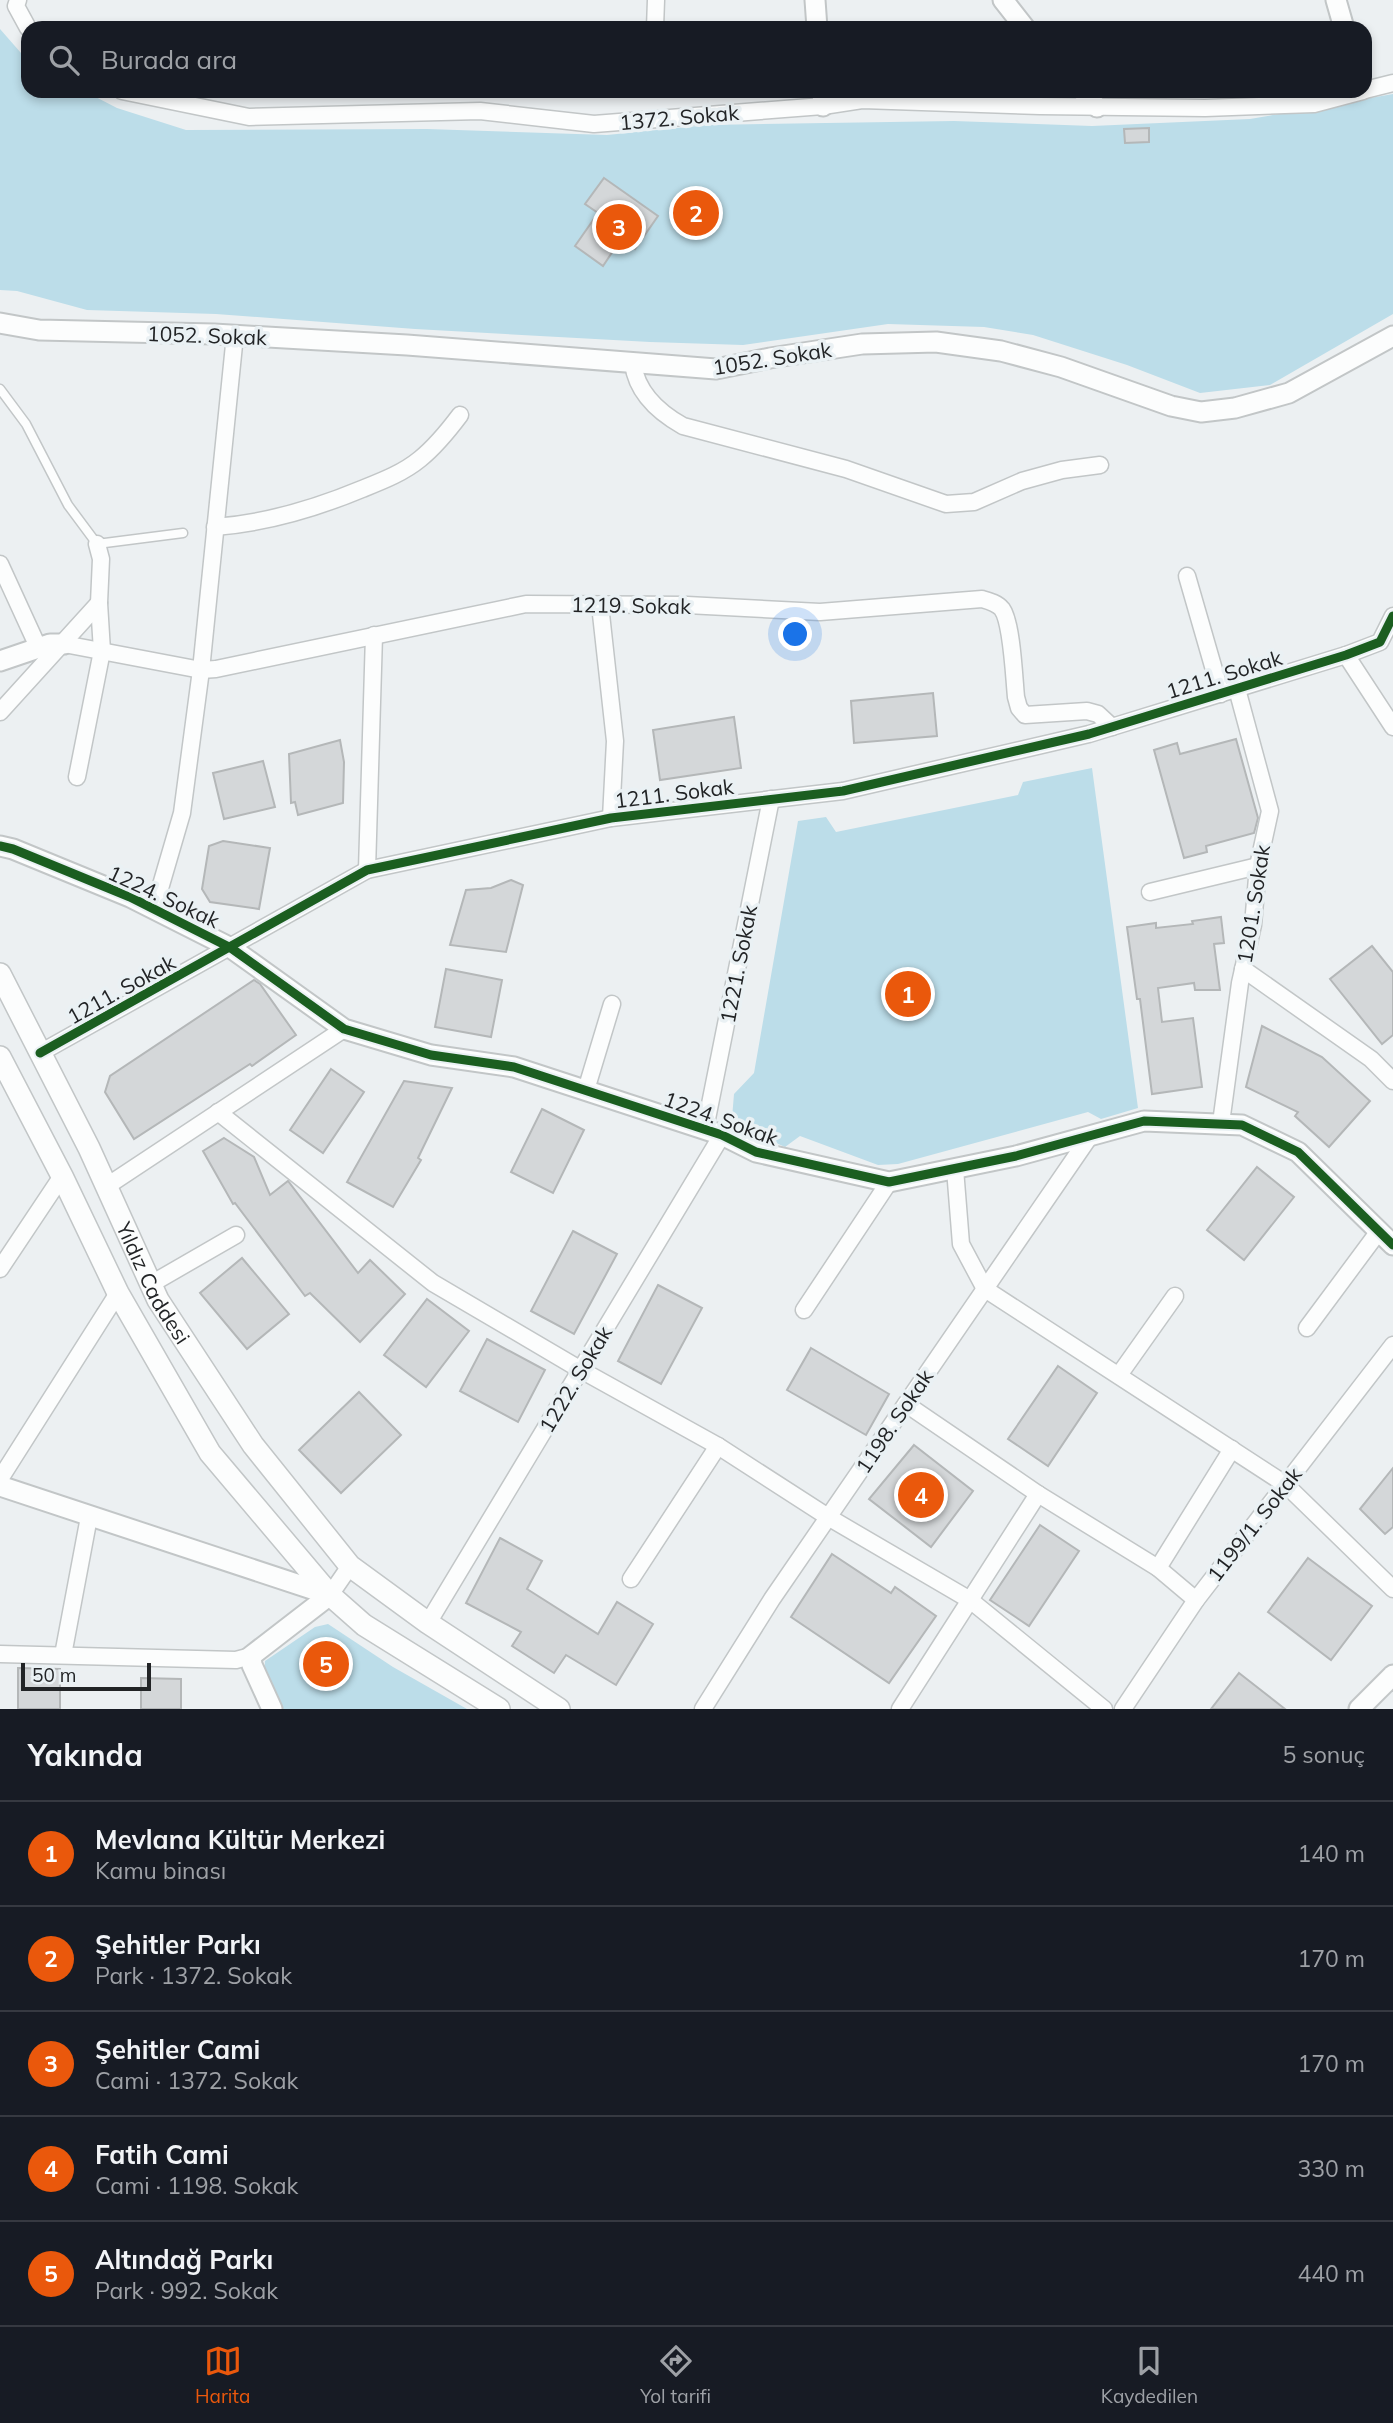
<!DOCTYPE html>
<html lang="tr">
<meta charset="utf-8">
<style>
:root{--surface:#171b24;--page:#242831;--text:#f1f3f6;--muted:#9ea1a6;--line:#363941;--accent:#ea580c}
body{margin:0;font-family:Mulish,sans-serif;background:var(--page);color:var(--text)}
.scale{position:absolute;left:21px;bottom:18px;width:130px;box-sizing:border-box;padding-left:7px;border:4px solid #222426;border-top:0;font-size:19px;line-height:24px;white-space:nowrap;color:#222426;-webkit-text-stroke:5px #eaf1f4;paint-order:stroke}
.you{position:absolute;left:796px;top:635px;width:24px;height:24px;margin:-18px;border:5px solid #fff;border-radius:50%;background:#1a73e8;box-shadow:0 0 0 10px #1a73e833}
.badge{display:grid;place-items:center;width:46px;height:46px;border-radius:50%;background:var(--accent);color:#fff;font-size:23px;font-weight:700}
.pin{position:absolute;translate:-50% -50%;border:4px solid #fff;box-shadow:0 2px 7px #0006}
.list{margin:0;padding:0;list-style:none}
h2{display:flex;justify-content:space-between;align-items:center;height:91px;margin:0;padding:0 28px;font-size:30px}
h2 small{font-size:23px;font-weight:400;color:var(--muted)}
.list li{display:grid;grid-template-columns:46px 1fr auto;gap:21px;align-items:center;box-sizing:border-box;height:105px;padding:0 28px;border-top:2px solid var(--line)}
.list b{display:block;font-size:26px;white-space:nowrap}
.list p{margin:0;font-size:23px;white-space:nowrap;color:var(--muted)}
.list em{font-size:23px;font-style:normal;color:var(--muted)}
.icon{flex:none;width:38px;height:38px;fill:none;stroke:currentColor;stroke-width:2;stroke-linecap:round;stroke-linejoin:round}
.map{position:relative;flex:none;width:1393px;height:1709px;overflow:hidden}
.search{position:absolute;background:var(--surface);box-shadow:0 4px 10px #0003;left:21px;right:21px;top:21px;height:77px;display:flex;align-items:center;gap:18px;box-sizing:border-box;padding:0 24px;border-radius:21px;color:var(--muted);font-size:26px}
.sheet{height:616px;background:var(--surface)}
nav{display:flex;justify-content:space-around;align-items:center;box-sizing:border-box;height:98px;border-top:2px solid var(--line);background:var(--surface);font-size:19px;color:var(--muted)}
nav a{display:grid;justify-items:center;gap:4px}
nav .on{color:var(--accent)}
.map>svg:first-child{display:block}
.green{fill:#bcdde9}
.building{fill:#d4d7d9;stroke:#b4b7b8;stroke-width:2}
.lines{fill:none;stroke-linecap:round;stroke-linejoin:round}
.service-casing{stroke:#c2c6c7;stroke-width:11}
.minor-casing{stroke:#c2c6c7;stroke-width:19}
.tertiary-casing{stroke:#c2c6c7;stroke-width:23}
.secondary-casing{stroke:#c2c6c7;stroke-width:24}
.service{stroke:#fcfdfd;stroke-width:8}
.minor{stroke:#fcfdfd;stroke-width:16}
.tertiary{stroke:#fcfdfd;stroke-width:19}
.secondary{stroke:#fcfdfd;stroke-width:21}
.cycleway-casing{stroke:#eaf1f4;stroke-width:13}
.cycleway{stroke:#1b5e20;stroke-width:9}
.labels{text-anchor:middle;dominant-baseline:central;stroke-width:7;stroke-linejoin:round;paint-order:stroke}
.street-label{font-size:21px;fill:#222426;stroke:#eaf1f4}
</style>
<div class="map">
<svg width="1393" height="1709" viewBox="0 0 1393 1709">
<rect width="100%" height="100%" fill="#ecf0f2"/>
<g class="green">
<polygon points="0,29 28,61 28,91 84,91 117,108 186,130 427,129 607,135 707,125 954,121 1092,126 1250,119 1393,94 1393,314 1270,385 1200,393 1127,365 1033,335 984,327 888,324 743,345 650,342 415,329 216,314 87,310 17,291 0,290"/>
<polygon points="1092,768 1138,1108 1101,1119 1088,1112 898,1164 878,1165 800,1136 785,1147 742,1128 732,1118 734,1094 754,1073 798,821 826,817 836,832 1018,795 1023,782"/>
<polygon points="328,1624 393,1667 467,1709 279,1709 264,1679 265,1661 315,1627"/>
</g>
<g class="building">
<polygon points="1149,128 1149,142 1125,143 1124,129"/>
<polygon points="604,178 658,216 635,249 621,239 603,266 575,246 598,213 585,204"/>
<polygon points="933,693 937,736 854,743 851,701"/>
<polygon points="734,717 741,768 660,780 653,730"/>
<polygon points="1236,739 1258,818 1254,833 1206,846 1207,852 1184,858 1154,750 1177,743 1180,754"/>
<polygon points="340,740 344,762 343,803 298,815 295,802 291,803 289,754"/>
<polygon points="263,761 275,807 224,819 213,773"/>
<polygon points="223,841 270,848 259,909 210,902 202,889 209,846"/>
<polygon points="511,880 523,885 506,952 450,945 466,890 491,888"/>
<polygon points="1221,917 1224,943 1214,944 1220,990 1195,990 1194,983 1158,988 1162,1022 1193,1018 1202,1087 1152,1094 1140,999 1137,999 1127,927 1156,923 1156,928 1193,924 1192,921"/>
<polygon points="1372,946 1393,972 1393,1035 1382,1044 1330,979"/>
<polygon points="446,969 502,980 491,1037 435,1027"/>
<polygon points="254,980 260,984 296,1035 252,1066 250,1064 134,1139 105,1092 110,1076"/>
<polygon points="1262,1026 1322,1057 1370,1101 1329,1147 1295,1116 1298,1112 1246,1087"/>
<polygon points="331,1069 364,1092 323,1153 290,1130"/>
<polygon points="404,1081 452,1088 418,1158 421,1160 393,1207 347,1182"/>
<polygon points="542,1109 584,1130 553,1193 511,1172"/>
<polygon points="224,1138 254,1157 270,1195 288,1181 358,1273 370,1260 405,1294 360,1342 310,1293 305,1296 235,1203 233,1204 203,1151"/>
<polygon points="1257,1167 1294,1197 1244,1260 1207,1230"/>
<polygon points="573,1231 617,1254 574,1334 531,1311"/>
<polygon points="242,1258 289,1314 247,1349 200,1293"/>
<polygon points="658,1285 702,1308 661,1384 618,1361"/>
<polygon points="427,1299 469,1331 426,1387 384,1355"/>
<polygon points="487,1339 545,1370 518,1422 460,1391"/>
<polygon points="811,1348 889,1394 866,1435 787,1390"/>
<polygon points="1058,1366 1097,1393 1048,1466 1008,1439"/>
<polygon points="359,1392 401,1435 341,1493 299,1450"/>
<polygon points="914,1445 973,1491 931,1547 869,1499"/>
<polygon points="1393,1468 1393,1527 1385,1534 1360,1509"/>
<polygon points="1040,1525 1079,1551 1029,1626 990,1600"/>
<polygon points="500,1538 542,1561 527,1589 598,1634 617,1602 653,1624 616,1685 566,1655 554,1673 512,1646 521,1632 466,1603"/>
<polygon points="832,1554 891,1593 895,1587 936,1616 889,1683 791,1617"/>
<polygon points="1308,1558 1372,1606 1331,1660 1268,1612"/>
<polygon points="18,1668 60,1669 60,1709 18,1709"/>
<polygon points="1239,1673 1285,1709 1211,1709"/>
<polygon points="141,1678 181,1679 181,1709 141,1709"/>
</g>
<g class="lines">
<defs>
<polyline id="service" points="0,389 26,424 68,505 97,544 183,533"/>
<g id="minor">
<polyline points="18,0 16,6 28,28"/>
<polyline points="655,28 656,0"/>
<polyline points="1365,90 1393,83"/>
<polyline points="122,91 249,117 480,111 594,124 823,106 862,100 1040,106 1205,108 1314,104 1363,91"/>
<path d="M633,364c4,29 25,48 50,62l163,43 100,35 28,-2 48,-21 40,-11 38,-5"/>
<path d="M215,527c52,-4 99,-18 147,-38 20,-8 41,-16 58,-30 16,-13 28,-28 40,-44"/>
<polyline points="0,564 38,647"/>
<polyline points="1187,576 1221,694"/>
<polyline points="600,605 615,741 611,818"/>
<path d="M64,644l137,26 15,-1 310,-65 161,1 133,7 162,-13c7,2 15,4 20,10 10,14 12,68 14,88l3,11 6,7 62,-4 11,3 14,13"/>
<polyline points="1346,655 1393,727"/>
<polyline points="0,712 99,603"/>
<polyline points="77,777 102,651 99,603 101,559 97,544"/>
<polyline points="367,870 374,635"/>
<polyline points="1150,892 1258,866"/>
<polyline points="154,909 182,813 201,670 235,335"/>
<polyline points="1243,969 1371,1059 1393,1081"/>
<polyline points="40,1053 367,870 611,818 843,791 1089,734 1346,655 1380,642 1393,616"/>
<polyline points="586,1090 612,1004"/>
<polyline points="218,1112 433,1283 581,1370 718,1446 828,1517 970,1600 1104,1709"/>
<polyline points="1221,1123 1240,983 1253,925 1258,866 1270,811 1237,689"/>
<polyline points="705,1129 771,799"/>
<polyline points="955,1169 961,1244 985,1289 1285,1484 1393,1589"/>
<polyline points="107,1186 344,1029"/>
<polyline points="0,1269 62,1176"/>
<polyline points="151,1284 236,1235"/>
<polyline points="804,1310 889,1182"/>
<polyline points="1307,1328 1379,1231"/>
<polyline points="1119,1375 1175,1296"/>
<polyline points="906,1404 1038,1494 1158,1568 1196,1600"/>
<polyline points="0,1479 118,1293"/>
<polyline points="1158,1568 1232,1449"/>
<polyline points="631,1579 718,1446"/>
<polyline points="330,1595 350,1566"/>
<polyline points="428,1623 722,1135"/>
<polyline points="0,1654 236,1660 251,1656"/>
<polyline points="63,1655 89,1517"/>
<polyline points="703,1709 772,1599 1090,1136"/>
<polyline points="900,1709 1038,1494"/>
<polyline points="1123,1709 1196,1600 1393,1345"/>
</g>
<g id="tertiary">
<polyline points="815,0 817,28"/>
<polyline points="1003,0 1025,28"/>
<polyline points="1336,0 1344,28"/>
<polyline points="822,91 823,106"/>
<polyline points="1082,91 1097,107"/>
<polyline points="0,323 39,330 214,334 407,345 716,369 770,358 862,344 936,342 1001,351 1061,367 1171,406 1201,412 1235,408 1289,393 1393,336"/>
<polyline points="0,661 50,644 64,644"/>
<polyline points="0,846 13,849 130,897 231,948 344,1029 431,1055 514,1067 722,1135 756,1152 889,1182 1016,1156 1144,1121 1242,1125 1298,1152 1393,1245"/>
<polyline points="0,1486 330,1595"/>
<polyline points="272,1709 252,1665 251,1656 330,1595"/>
<polyline points="1359,1709 1393,1675"/>
</g>
<g id="secondary">
<path id="s1" d="M0,974l89,174 69,152 95,145 97,121 78,57 131,86"/>
<polyline points="0,1057 62,1176 118,1293 210,1453 330,1595 364,1625 499,1709"/>
</g>
</defs>
<use href="#service" class="service-casing"/>
<use href="#minor" class="minor-casing"/>
<use href="#tertiary" class="tertiary-casing"/>
<use href="#secondary" class="secondary-casing"/>
<use href="#service" class="service"/>
<use href="#minor" class="minor"/>
<use href="#tertiary" class="tertiary"/>
<use href="#secondary" class="secondary"/>
<defs>
<g id="cycleway">
<polyline points="0,846 13,849 130,897 231,948 344,1029 431,1055 514,1067 722,1135 756,1152 889,1182 1016,1156 1144,1121 1242,1125 1298,1152 1393,1245"/>
<polyline points="40,1053 367,870 611,818 843,791 1089,734 1346,655 1380,642 1393,616"/>
</g>
</defs>
<use href="#cycleway" class="cycleway-casing"/>
<use href="#cycleway" class="cycleway"/>
</g>
<g class="labels">
<g class="street-label">
<text transform="translate(679 117) rotate(-5)">1372. Sokak</text>
<text transform="translate(207 335) rotate(2)">1052. Sokak</text>
<text transform="translate(772 358) rotate(-9)">1052. Sokak</text>
<text transform="translate(631 605) rotate(1)">1219. Sokak</text>
<text transform="translate(1224 674) rotate(-17)">1211. Sokak</text>
<text transform="translate(674 793) rotate(-7)">1211. Sokak</text>
<text transform="translate(164 896) rotate(25)">1224. Sokak</text>
<text transform="translate(1253 904) rotate(-81)">1201. Sokak</text>
<text transform="translate(738 964) rotate(-79)">1221. Sokak</text>
<text transform="translate(121 989) rotate(-29)">1211. Sokak</text>
<text transform="translate(721 1118) rotate(20)">1224. Sokak</text>
<text stroke="none"><textPath href="#s1" startOffset="345">Yıldız Caddesi</textPath></text>
<text transform="translate(575 1379) rotate(-59)">1222. Sokak</text>
<text transform="translate(894 1421) rotate(-56)">1198. Sokak</text>
<text transform="translate(1254 1524) rotate(-52)">1199/1. Sokak</text>
</g>
</g>
</svg>
<div class="scale">50 m</div>
<div class="you"></div>
<div class="pin badge" style="left:908px;top:994px">1</div>
<div class="pin badge" style="left:696px;top:213px">2</div>
<div class="pin badge" style="left:619px;top:227px">3</div>
<div class="pin badge" style="left:921px;top:1495px">4</div>
<div class="pin badge" style="left:326px;top:1664px">5</div>
<div class="search"><svg class="icon" aria-label="search" viewBox="0 0 24 24"><circle cx="10" cy="10" r="6"/><path d="M15 15l6 6"/></svg>Burada ara</div>
</div>
<section class="sheet">
<h2>Yakında<small>5 sonuç</small></h2>
<ul class="list">
<li><span class="badge">1</span><div><b>Mevlana Kültür Merkezi</b><p>Kamu binası</p></div><em>140 m</em></li>
<li><span class="badge">2</span><div><b>Şehitler Parkı</b><p>Park · 1372. Sokak</p></div><em>170 m</em></li>
<li><span class="badge">3</span><div><b>Şehitler Cami</b><p>Cami · 1372. Sokak</p></div><em>170 m</em></li>
<li><span class="badge">4</span><div><b>Fatih Cami</b><p>Cami · 1198. Sokak</p></div><em>330 m</em></li>
<li><span class="badge">5</span><div><b>Altındağ Parkı</b><p>Park · 992. Sokak</p></div><em>440 m</em></li>
</ul>
</section>
<nav>
<a class="on"><svg class="icon" aria-label="map" viewBox="0 0 24 24"><path d="M3 6l6-2 6 2 6-2v14l-6 2-6-2-6 2zM9 4v14M15 6v14"/></svg>Harita</a>
<a><svg class="icon" aria-label="directions" viewBox="0 0 24 24"><path d="M12 3l9 9-9 9-9-9zM9 14v-3h6M13 9l2 2-2 2"/></svg>Yol tarifi</a>
<a><svg class="icon" aria-label="saved" viewBox="0 0 24 24"><path d="M7 4h10v16l-5-4-5 4z"/></svg>Kaydedilen</a>
</nav>
